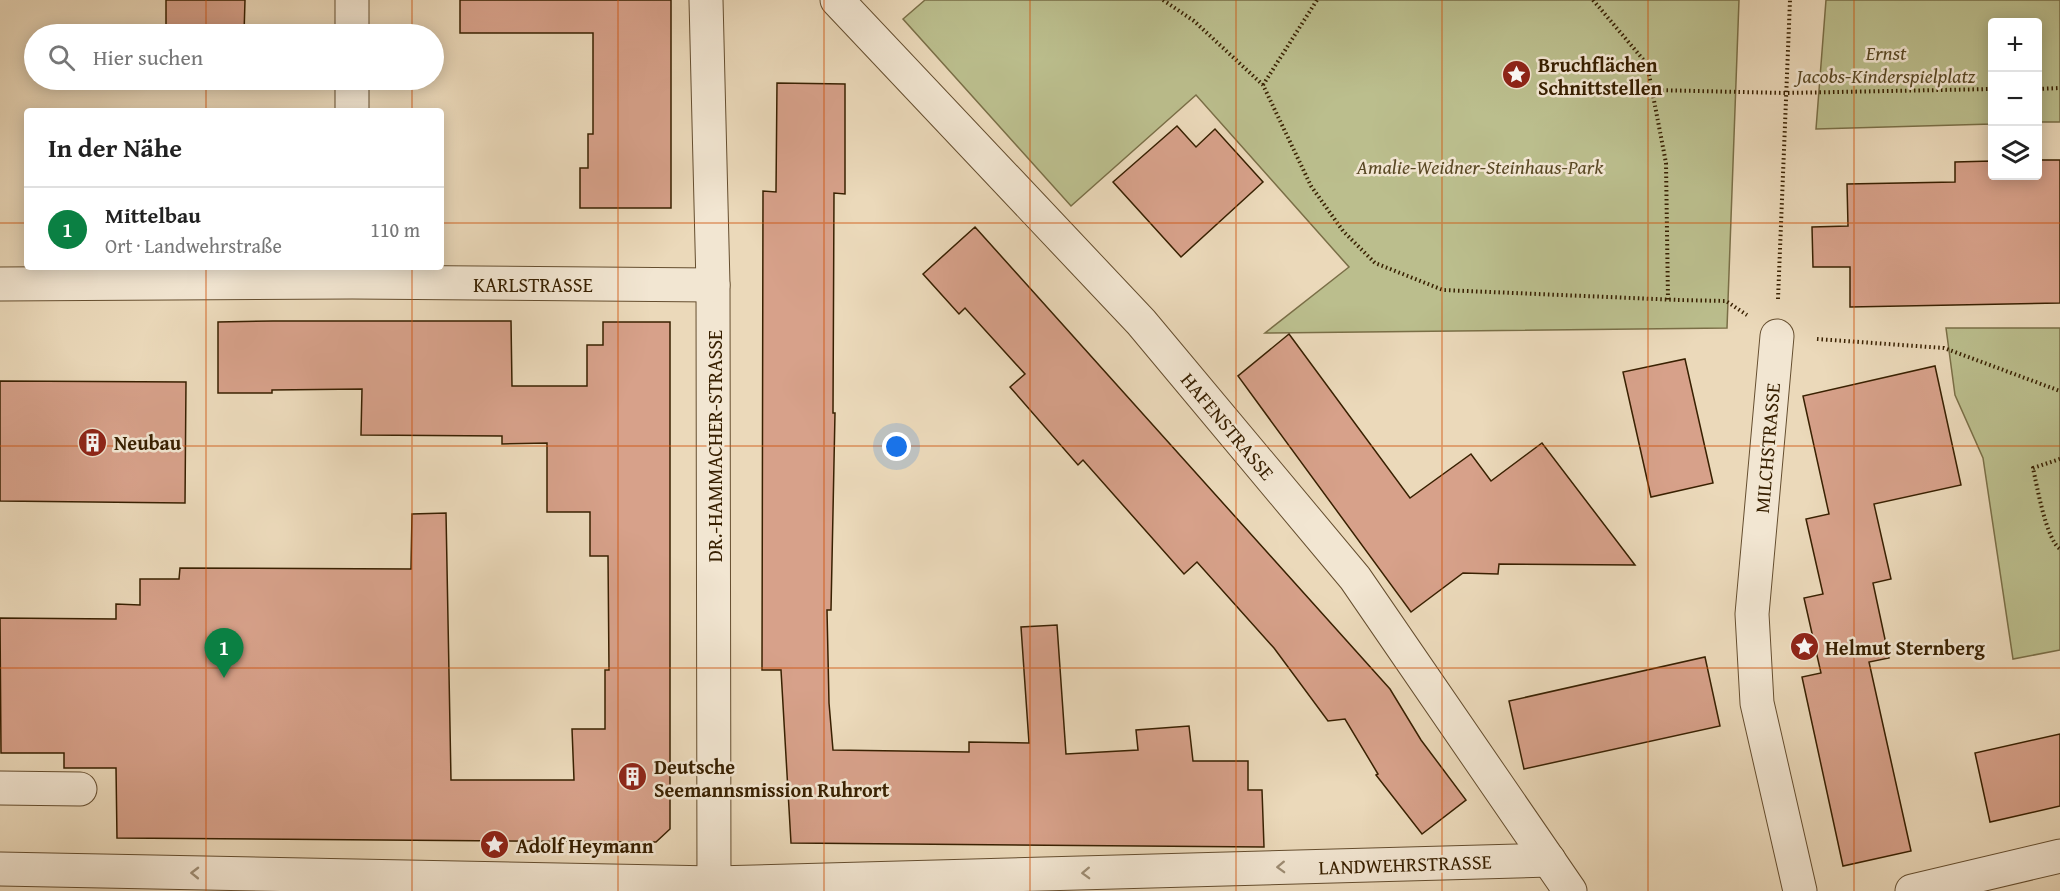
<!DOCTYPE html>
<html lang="de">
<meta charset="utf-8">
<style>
:root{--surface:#fff;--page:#f2f2f2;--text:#222;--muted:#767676;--line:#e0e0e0;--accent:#0b8043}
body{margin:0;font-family:"Gentium Book Plus",serif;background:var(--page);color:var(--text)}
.controls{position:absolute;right:18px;top:18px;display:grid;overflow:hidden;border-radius:6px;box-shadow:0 3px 15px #0003}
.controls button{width:54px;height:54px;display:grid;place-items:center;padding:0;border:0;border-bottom:2px solid var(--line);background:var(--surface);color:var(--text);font:30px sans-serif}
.you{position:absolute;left:897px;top:447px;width:21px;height:21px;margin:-15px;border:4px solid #fff;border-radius:50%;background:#1a73e8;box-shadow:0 0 0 9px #1a73e833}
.badge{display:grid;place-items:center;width:39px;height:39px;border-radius:50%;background:var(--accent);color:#fff;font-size:20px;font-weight:700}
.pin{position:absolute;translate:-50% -50px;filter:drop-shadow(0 2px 3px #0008)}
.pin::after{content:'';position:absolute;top:32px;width:21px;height:18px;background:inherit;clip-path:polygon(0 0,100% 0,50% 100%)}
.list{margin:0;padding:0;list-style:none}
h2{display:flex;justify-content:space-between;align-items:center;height:78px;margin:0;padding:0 24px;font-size:26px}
h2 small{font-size:20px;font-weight:400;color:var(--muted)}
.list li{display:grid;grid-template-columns:39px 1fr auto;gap:18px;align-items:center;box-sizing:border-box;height:84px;padding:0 24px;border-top:2px solid var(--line)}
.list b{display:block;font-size:22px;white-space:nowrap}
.list p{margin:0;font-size:20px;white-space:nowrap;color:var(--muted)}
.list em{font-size:20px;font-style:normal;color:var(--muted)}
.icon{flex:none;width:33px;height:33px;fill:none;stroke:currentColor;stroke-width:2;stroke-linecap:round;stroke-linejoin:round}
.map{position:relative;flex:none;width:2060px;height:891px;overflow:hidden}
.search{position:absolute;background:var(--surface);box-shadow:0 3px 15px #0003;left:24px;top:24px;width:420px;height:66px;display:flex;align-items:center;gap:15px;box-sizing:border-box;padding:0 21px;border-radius:33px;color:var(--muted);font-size:22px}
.panel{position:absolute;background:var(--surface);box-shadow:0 3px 15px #0003;left:24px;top:108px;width:420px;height:162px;border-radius:6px}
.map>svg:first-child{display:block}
.green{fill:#bbbe8d;stroke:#7a6f47;stroke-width:1.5}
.building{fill:#d7a18a;stroke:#382001;stroke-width:1.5}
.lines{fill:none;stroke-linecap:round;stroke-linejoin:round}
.minor-casing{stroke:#654e2f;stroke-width:35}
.path{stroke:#382001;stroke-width:4;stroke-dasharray:1.5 3;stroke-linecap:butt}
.minor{stroke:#f2e6d2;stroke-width:33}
.oneway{stroke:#9e8d74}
.grid{fill:none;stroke:#ce500a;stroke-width:1.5;stroke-opacity:0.55}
.labels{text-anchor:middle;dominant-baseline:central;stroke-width:5;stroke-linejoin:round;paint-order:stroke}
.park-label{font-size:20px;font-style:italic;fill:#594824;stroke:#f2e6d2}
.poi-label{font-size:20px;font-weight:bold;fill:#382001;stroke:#f2e6d2;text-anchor:start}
.street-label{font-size:20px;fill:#382001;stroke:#f2e6d2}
</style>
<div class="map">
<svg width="2060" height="891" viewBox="0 0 2060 891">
<rect width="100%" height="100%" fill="#ebd9ba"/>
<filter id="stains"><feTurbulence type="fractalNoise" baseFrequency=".00333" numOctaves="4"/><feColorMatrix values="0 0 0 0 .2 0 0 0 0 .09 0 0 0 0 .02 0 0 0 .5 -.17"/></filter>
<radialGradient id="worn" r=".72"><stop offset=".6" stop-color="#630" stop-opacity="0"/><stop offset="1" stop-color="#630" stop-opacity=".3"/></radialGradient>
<g class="green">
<polygon points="925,0 1739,0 1727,328 1265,333 1349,267 1196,95 1071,206 903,19"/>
<polygon points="1826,0 2060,0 2060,122 2038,122 2038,22 1992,22 1992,124 1816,129"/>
<polygon points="1946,328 2060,328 2060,650 2013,659 1983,458 1955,395"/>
</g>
<g class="building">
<polygon points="166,0 245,0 244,34 166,34"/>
<polygon points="460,0 671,0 671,208 580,208 580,168 588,168 588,134 593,134 593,33 460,33"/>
<polygon points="777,83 845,84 845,194 834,193 833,413 835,413 831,610 827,610 829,703 833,750 969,752 969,742 1029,743 1021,627 1057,625 1066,754 1138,750 1136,730 1189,726 1193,761 1248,761 1248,790 1262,790 1264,847 791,843 781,670 762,670 763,191 776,192"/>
<polygon points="1177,126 1196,147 1215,129 1263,182 1181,257 1113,182"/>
<polygon points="2037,160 2060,160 2060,303 1850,307 1850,267 1813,267 1812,227 1848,226 1847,184 1955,182 1955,162 1992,161 1992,176 2037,176"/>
<polygon points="975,227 1390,689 1421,740 1466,800 1422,834 1376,775 1378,774 1345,719 1328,721 1274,648 1197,562 1184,574 1083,460 1078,465 1010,387 1025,374 965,308 959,314 923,274"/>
<polygon points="273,321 511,321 512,386 587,386 587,345 603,345 603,322 670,322 670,829 656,842 117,838 116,768 64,768 64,753 1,753 0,618 116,619 116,604 140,605 140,579 179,579 180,568 411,569 412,514 446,513 451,780 574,780 572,729 605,729 605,670 609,670 608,556 590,556 590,512 547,512 547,443 502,444 502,436 361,435 362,389 272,390 272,393 218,393 218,322"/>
<polygon points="1289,334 1410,498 1471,454 1491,481 1542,443 1635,565 1499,564 1498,574 1463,573 1411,612 1238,376"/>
<polygon points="1685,359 1713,483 1651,497 1623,372"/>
<polygon points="1935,366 1961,485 1874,504 1891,579 1873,583 1889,658 1869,662 1911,851 1843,866 1802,677 1821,673 1804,598 1823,594 1806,519 1829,514 1803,396"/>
<polygon points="0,381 186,382 185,503 0,501"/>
<polygon points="1705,657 1720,726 1524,769 1509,701"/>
<polygon points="2060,734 2060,806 1990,822 1975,753"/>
</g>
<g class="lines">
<defs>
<g id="minor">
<polyline points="706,0 713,285 714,891"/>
<polyline points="837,0 1141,322 1355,578 1570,891"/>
<polyline points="352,34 352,0"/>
<polyline points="352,111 352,80"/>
<polyline points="0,284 352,282 713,285"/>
<polyline points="1777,336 1752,614 1757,703 1800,891"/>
<polyline points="0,788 80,789"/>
<polyline points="0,869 715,883 1549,860"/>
<polyline points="1912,891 2060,856"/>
</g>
</defs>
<use href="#minor" class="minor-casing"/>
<g class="path">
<polyline points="1163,0 1194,21 1263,85 1311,186 1343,231 1375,263 1443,290 1679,300"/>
<polyline points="1593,0 1647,64 1666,163 1668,300 1670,300"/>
<polyline points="1263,85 1317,0"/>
<polyline points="2038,89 2060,88"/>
<polyline points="1653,90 1785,93 1992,89"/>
<polyline points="1778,299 1790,0"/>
<polyline points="1678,300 1726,301 1747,315"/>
<polyline points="1817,339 1944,348 2060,391"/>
<path d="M2060,459l-27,9c4,18 13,71 27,81"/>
</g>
<use href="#minor" class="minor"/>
</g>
<defs><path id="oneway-chevron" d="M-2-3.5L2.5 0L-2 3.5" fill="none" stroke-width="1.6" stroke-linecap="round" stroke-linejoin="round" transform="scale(1.5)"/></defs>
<g class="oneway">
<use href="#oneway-chevron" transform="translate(1281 867) rotate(178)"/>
<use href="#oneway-chevron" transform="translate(195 873) rotate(-179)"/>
<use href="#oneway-chevron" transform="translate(1086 873) rotate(178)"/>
</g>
<path class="grid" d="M206,0v34M412,0v34M618,0v891M824,0v891M1030,0v891M1236,0v891M1442,0v891M1648,0v891M1854,0v891M206,80v31M412,80v31M0,223h27M441,223h1619M206,267v624M412,267v624M0,446h2060M0,668h2060"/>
<defs>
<symbol id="sight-disc" viewBox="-11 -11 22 22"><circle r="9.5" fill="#8f2418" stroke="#f2e6d2"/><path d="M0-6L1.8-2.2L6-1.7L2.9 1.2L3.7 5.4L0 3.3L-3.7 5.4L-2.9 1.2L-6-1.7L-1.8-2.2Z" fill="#fff"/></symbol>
<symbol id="building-disc" viewBox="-11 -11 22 22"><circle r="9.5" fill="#8f2418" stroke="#f2e6d2"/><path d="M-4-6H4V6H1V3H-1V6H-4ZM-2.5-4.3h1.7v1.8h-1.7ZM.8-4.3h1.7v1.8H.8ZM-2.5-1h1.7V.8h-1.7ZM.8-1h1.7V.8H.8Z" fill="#fff"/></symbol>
</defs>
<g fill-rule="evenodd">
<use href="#sight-disc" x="1500" y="58" width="33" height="33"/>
<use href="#building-disc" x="76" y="426" width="33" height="33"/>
<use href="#sight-disc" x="1788" y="630" width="33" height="33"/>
<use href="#building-disc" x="616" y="760" width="33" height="33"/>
<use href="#sight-disc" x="478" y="828" width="33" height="33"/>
</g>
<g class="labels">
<g class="park-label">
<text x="1886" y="52">Ernst<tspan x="1886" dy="23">Jacobs-Kinderspielplatz</tspan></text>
<text x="1480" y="166">Amalie-Weidner-Steinhaus-Park</text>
</g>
<g class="poi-label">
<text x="1538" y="64">Bruchflächen<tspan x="1538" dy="23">Schnittstellen</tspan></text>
<text x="114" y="442">Neubau</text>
<text x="1825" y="647">Helmut Sternberg</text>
<text x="654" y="766">Deutsche<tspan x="654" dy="23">Seemannsmission Ruhrort</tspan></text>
<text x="516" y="845">Adolf Heymann</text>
</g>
<g class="street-label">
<text x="533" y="284">KARLSTRASSE</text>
<text transform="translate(1228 426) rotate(50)">HAFENSTRASSE</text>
<text transform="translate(714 446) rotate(-90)">DR.-HAMMACHER-STRASSE</text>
<text transform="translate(1767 448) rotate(-85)">MILCHSTRASSE</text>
<text transform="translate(1405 864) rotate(-2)">LANDWEHRSTRASSE</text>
</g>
</g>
<rect width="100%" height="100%" filter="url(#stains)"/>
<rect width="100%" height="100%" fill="url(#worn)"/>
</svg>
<div class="controls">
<button>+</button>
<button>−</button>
<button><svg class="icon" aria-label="layers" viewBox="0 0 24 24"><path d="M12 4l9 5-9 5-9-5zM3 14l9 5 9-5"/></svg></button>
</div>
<div class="you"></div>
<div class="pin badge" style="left:224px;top:678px">1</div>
<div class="search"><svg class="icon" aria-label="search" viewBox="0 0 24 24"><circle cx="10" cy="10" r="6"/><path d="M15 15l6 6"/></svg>Hier suchen</div>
<section class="panel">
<h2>In der Nähe<small></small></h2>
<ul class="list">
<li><span class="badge">1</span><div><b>Mittelbau</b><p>Ort · Landwehrstraße</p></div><em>110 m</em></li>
</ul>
</section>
</div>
